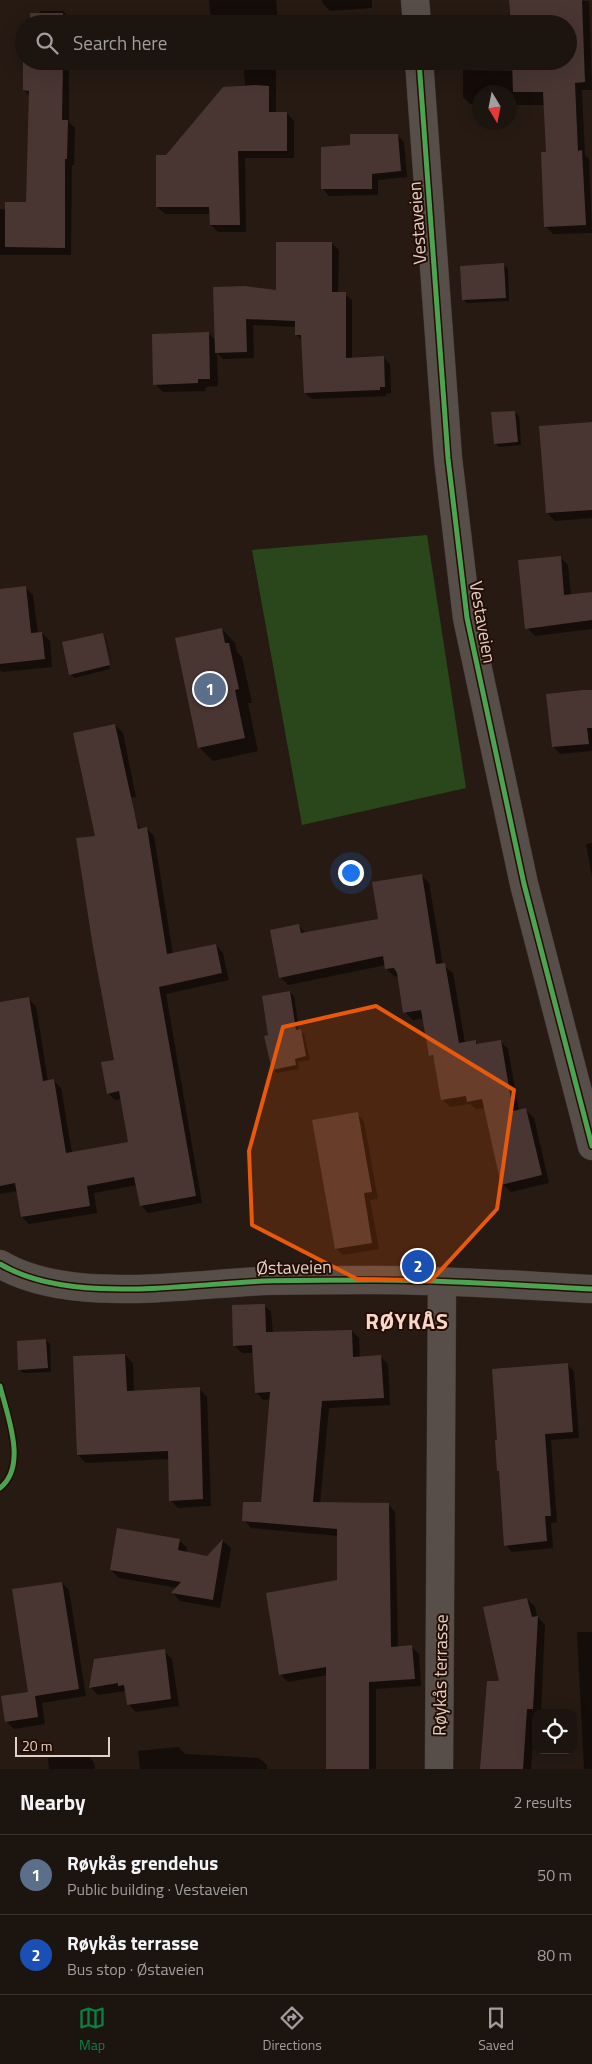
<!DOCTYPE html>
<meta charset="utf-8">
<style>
:root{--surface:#1c140e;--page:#29211c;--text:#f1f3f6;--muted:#a09e9e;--line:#3a332e;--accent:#0b8043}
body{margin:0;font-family:"Titillium Web",sans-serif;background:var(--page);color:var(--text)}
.controls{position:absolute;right:15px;bottom:15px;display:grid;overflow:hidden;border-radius:10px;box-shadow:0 5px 20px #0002}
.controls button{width:45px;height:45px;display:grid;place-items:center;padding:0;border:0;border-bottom:1px solid var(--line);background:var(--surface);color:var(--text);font:25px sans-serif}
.compass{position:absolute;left:472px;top:85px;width:45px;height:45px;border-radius:50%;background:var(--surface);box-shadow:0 5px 20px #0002;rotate:170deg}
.scale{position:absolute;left:15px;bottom:12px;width:95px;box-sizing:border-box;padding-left:5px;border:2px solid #e1d0c9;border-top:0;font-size:14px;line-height:18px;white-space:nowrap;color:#e1d0c9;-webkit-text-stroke:4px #240e04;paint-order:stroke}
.you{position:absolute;left:350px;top:872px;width:18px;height:18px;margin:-12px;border:4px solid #fff;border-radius:50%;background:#1a73e8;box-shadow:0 0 0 8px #1a73e833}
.badge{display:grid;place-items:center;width:32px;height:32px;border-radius:50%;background:var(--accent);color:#fff;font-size:16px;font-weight:700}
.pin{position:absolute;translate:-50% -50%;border:2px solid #fff;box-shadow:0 1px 5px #0006}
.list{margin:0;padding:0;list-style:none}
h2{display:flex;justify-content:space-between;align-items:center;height:65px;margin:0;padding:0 20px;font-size:21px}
h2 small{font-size:16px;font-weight:400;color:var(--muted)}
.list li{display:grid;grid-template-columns:32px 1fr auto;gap:15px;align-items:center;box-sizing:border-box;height:80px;padding:0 20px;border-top:1px solid var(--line)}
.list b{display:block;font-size:19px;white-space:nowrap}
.list p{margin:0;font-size:16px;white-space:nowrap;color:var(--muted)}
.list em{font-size:16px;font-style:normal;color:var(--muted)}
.icon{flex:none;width:28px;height:28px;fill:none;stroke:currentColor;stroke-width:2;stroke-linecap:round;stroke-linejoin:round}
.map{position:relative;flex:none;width:592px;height:1769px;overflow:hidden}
.search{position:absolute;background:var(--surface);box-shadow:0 5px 20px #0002;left:15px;right:15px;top:15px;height:55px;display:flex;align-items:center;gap:12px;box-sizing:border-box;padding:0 18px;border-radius:28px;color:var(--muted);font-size:19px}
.sheet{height:225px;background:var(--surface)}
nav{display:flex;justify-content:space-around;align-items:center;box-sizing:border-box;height:70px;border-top:1px solid var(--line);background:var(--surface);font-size:14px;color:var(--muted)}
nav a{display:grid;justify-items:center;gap:2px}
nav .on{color:var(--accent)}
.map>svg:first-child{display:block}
.green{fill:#29471b}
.shadow{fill:#0007}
.building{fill:#493633}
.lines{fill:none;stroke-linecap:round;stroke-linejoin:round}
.minor-casing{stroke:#413632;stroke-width:29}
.minor{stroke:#584e49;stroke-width:28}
.cycleway-casing{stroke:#240e04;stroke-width:8}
.cycleway{stroke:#4ca352;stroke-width:5}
.marked{fill:#e8590c;fill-opacity:0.2;stroke:#e8590c;stroke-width:4;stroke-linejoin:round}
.labels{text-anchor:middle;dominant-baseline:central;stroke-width:4;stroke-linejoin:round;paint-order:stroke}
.street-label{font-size:18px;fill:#e1d0c9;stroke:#240e04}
.district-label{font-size:22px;font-weight:bold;letter-spacing:1px;fill:#f9d7c8;stroke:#240e04}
</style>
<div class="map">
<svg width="592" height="1769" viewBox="0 0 592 1769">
<rect width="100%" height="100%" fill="#261a13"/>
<polygon class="green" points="427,535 466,788 302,825 252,550"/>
<g class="shadow">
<polygon points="209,0 276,0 278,24 211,24"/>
<polygon points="322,0 372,0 372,8 330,11 323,4"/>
<polygon points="511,0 589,1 592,90 582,90 585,155 589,159 592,233 553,234 546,227 548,153 545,105 510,105 510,92 480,92 480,105 470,104 463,97 463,70 514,71 568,61 568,24"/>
<polygon points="40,11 63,11 70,19 70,24 31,24 40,14"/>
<polygon points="24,61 69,61 69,122 75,128 74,165 72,165 71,255 0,255 0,209 6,210 27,203 30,96 24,90"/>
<polygon points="243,61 276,61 276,113 287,113 294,121 294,158 245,158 246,232 218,232 211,225 211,214 165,214 157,207 167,156 223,88 245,85"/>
<polygon points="397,135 404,142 407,177 378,180 378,195 329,196 323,189 352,147"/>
<polygon points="332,243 339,250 338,294 345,294 352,300 352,359 383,357 390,364 391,393 386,394 386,396 312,399 305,393 302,341 297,335 297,327 253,325 254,358 223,359 217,353 218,386 206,387 205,391 163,392 155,384 209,334 216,340 277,292"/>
<polygon points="504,265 508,269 509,301 467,303 463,299"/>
<polygon points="515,412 519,416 521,445 499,447 495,443"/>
<polygon points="592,424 592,518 555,521 547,513"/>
<polygon points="560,557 568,565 571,595 592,593 592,629 535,636 527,628"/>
<polygon points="25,587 33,595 38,634 42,633 50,641 52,667 2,672 0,670 0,590"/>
<polygon points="222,629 235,643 237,652 242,657 252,703 248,703 258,751 213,761 199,747"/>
<polygon points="102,634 106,638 113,668 105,637 102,637 110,669 74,678 71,674"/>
<polygon points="592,691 592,751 560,754 553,746"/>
<polygon points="115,725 123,733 136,797 95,802"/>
<polygon points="136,823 142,830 147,829 154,836 173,954 216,945 223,953 229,980 166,994 202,1203 148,1213 141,1205 137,1185 94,1193 97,1213 29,1224 22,1217 18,1191 0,1194 0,1003 28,999 36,1006 48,1081 53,1080 61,1088 72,1153 130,1143 122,1099 115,1100 108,1093 116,1061 96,837"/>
<polygon points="592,843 592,877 586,844"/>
<polygon points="421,875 429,883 443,965 453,973 465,1043 475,1041 479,1045 500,1041 508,1049 519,1111 526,1110 534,1118 549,1183 511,1192 503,1184 485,1108 476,1109 470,1104 450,1107 442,1099 435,1059 430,1055 424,1018 413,1020 405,1012 398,976 395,977 387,969 386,965 288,985 280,977 299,926 306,933 380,920"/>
<polygon points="290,992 294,996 299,1030 304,1034 310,1060 298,1062 299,1069 277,1073 273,1069 269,1036"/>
<polygon points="357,1114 364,1121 378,1199 370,1200 379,1249 343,1255 336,1249"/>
<polygon points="264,1305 271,1312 273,1333 352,1331 359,1338 360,1358 381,1357 388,1364 390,1405 329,1408 320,1504 388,1504 395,1512 398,1647 411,1646 419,1654 421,1686 376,1689 376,1769 328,1769 328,1675 288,1682 280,1674 338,1581 338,1536 251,1528 244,1520 263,1503 271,1399 263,1400 256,1392 254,1353 242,1353 235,1346"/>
<polygon points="46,1340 50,1344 51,1372 23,1373 19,1369"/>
<polygon points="125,1355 133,1363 134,1391 199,1389 207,1397 211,1506 178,1508 170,1500 169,1459 86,1463 78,1455"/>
<polygon points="567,1364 574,1371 579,1438 551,1440 557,1522 551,1523 553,1548 512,1552 506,1545 500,1473 498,1471"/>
<polygon points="179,1540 187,1548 186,1553 208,1557 223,1541 231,1548 220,1608 180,1601 173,1593 178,1588 119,1578 111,1570"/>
<polygon points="62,1583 69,1590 86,1696 42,1703 45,1724 14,1729 6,1721 29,1693"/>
<polygon points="527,1599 535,1607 537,1616 545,1625 541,1713 536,1713 535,1716 531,1769 482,1769 501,1683"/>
<polygon points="577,1632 592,1632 592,1769 584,1769"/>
<polygon points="164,1651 172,1659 179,1706 136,1712 128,1704 125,1691 98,1695 90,1687"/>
<polygon points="178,1747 185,1754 259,1758 267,1765 267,1769 140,1769 138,1751"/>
<polygon points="87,1755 94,1762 95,1769 49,1769 48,1758"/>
</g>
<g class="building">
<polygon points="509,0 582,0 585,82 575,83 578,151 582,150 586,225 544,227 541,152 546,152 543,92 513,92 512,61 568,61 568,24 511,24"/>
<rect x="30" y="13" width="33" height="11"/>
<polygon points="24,34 24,61 63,61 62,120 68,120 67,159 65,159 65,248 5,247 5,202 26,202 29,91 23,90 23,52 15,43"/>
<polygon points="255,85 269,86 269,112 287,112 287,151 238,151 240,225 210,225 209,207 156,207 156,155 166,155 223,87"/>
<polygon points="350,134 398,134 401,171 372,174 372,189 321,189 321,147 350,145"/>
<polygon points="276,242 332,242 332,292 346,292 346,358 384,356 385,387 380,387 380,390 304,393 301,335 295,335 295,321 246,319 247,352 215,353 213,287 245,286 276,290"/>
<polygon points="504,263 506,298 462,300 460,266"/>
<polygon points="209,332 210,379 198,379 198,383 153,385 152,334"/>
<polygon points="515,411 518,442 494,444 491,412"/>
<polygon points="592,422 592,510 546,513 539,426"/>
<polygon points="561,556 564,595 592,592 592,620 525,629 518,560"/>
<polygon points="26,586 31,633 42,632 45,659 0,664 0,589"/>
<polygon points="222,628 225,643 229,643 239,689 235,690 245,738 198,748 175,638"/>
<polygon points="103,633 110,665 69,675 62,642"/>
<polygon points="583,690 592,690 592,728 587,728 589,744 552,747 546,694"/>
<polygon points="115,724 138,829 147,827 167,954 216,944 222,973 159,987 196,1196 140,1206 134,1177 87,1186 90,1206 21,1217 15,1183 0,1186 0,1002 29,997 43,1081 54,1079 66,1153 128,1142 119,1091 107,1094 101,1062 114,1060 93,947 76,838 95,836 73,733"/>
<polygon points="422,874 436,964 445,963 459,1043 476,1040 476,1044 501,1040 513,1111 526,1108 542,1175 501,1185 482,1099 467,1102 466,1096 441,1100 433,1055 429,1056 421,1010 403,1013 397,973 394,968 385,969 383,956 279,978 270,930 299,924 301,933 378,919 372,882"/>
<polygon points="290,991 296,1030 301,1029 306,1056 295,1059 296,1065 272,1070 264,1036 268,1035 262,996"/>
<polygon points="358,1112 372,1192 364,1193 372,1243 335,1249 312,1120"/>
<polygon points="265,1304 266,1332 352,1330 353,1357 381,1355 384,1398 322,1401 313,1502 389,1503 391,1647 412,1645 415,1679 369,1682 369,1769 326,1769 326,1667 279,1675 266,1593 337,1580 337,1529 242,1521 243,1502 261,1502 270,1392 255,1393 252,1345 233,1346 232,1305"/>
<polygon points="46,1339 48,1368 18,1370 17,1341"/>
<polygon points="125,1354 127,1391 200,1387 203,1499 169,1501 168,1451 77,1455 73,1356"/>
<polygon points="568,1363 573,1432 545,1434 551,1516 545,1516 547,1541 504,1546 499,1471 497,1471 495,1440 497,1440 492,1369"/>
<polygon points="117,1528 180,1539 178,1550 207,1556 223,1539 213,1600 171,1593 181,1582 110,1570"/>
<polygon points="62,1582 79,1689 35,1696 38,1717 5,1722 1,1696 28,1692 12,1589"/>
<polygon points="527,1598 532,1617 538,1616 533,1709 527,1709 523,1769 480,1769 487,1681 499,1681 483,1607"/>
<polygon points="165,1649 171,1699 127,1705 124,1685 118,1686 118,1683 89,1688 94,1659"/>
</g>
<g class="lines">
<defs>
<g id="minor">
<polyline points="415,0 417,24"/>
<polyline points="419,61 448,458 467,618 524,884 592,1146"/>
<path d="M0,1264c68,41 187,20 264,17 36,-1 73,-1 109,-1 73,0 146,5 219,9"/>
<polyline points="439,1769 442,1282"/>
</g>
</defs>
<use href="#minor" class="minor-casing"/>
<use href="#minor" class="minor"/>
<defs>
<g id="cycleway">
<polyline points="419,61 448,458 467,618 524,884 592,1146"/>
<path d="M0,1264c68,41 187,20 264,17 36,-1 73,-1 109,-1 73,0 146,5 219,9"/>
<path d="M0,1386c7,29 28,80 0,102"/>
</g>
</defs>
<use href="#cycleway" class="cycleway-casing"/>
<use href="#cycleway" class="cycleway"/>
</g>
<path class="marked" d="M376,1006l138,84 -17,119 -66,72 -74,-2 -105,-54 -3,-74 34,-124z"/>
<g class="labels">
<g class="street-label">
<text transform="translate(417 223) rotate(-94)">Vestaveien</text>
<text transform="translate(483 622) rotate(80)">Vestaveien</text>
<text transform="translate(294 1267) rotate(-1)">Østaveien</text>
<text transform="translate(440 1675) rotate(-89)">Røykås terrasse</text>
</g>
<g class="district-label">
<text x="407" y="1321">RØYKÅS</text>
</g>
</g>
</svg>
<div class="controls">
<button><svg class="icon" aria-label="locate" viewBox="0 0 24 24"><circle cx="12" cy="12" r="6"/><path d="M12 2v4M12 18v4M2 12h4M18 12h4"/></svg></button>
</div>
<svg class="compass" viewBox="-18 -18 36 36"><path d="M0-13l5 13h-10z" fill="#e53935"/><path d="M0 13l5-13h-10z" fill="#a09e9e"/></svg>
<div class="scale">20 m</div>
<div class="you"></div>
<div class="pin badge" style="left:210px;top:689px;background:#5c6f8a">1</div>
<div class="pin badge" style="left:418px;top:1266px;background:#1a4fb4">2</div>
<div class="search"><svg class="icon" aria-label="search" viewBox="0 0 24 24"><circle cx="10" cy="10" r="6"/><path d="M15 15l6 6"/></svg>Search here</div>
</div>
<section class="sheet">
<h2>Nearby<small>2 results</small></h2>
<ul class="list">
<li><span class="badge" style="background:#5c6f8a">1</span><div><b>Røykås grendehus</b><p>Public building · Vestaveien</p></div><em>50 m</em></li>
<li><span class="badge" style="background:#1a4fb4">2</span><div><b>Røykås terrasse</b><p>Bus stop · Østaveien</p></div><em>80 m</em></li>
</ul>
</section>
<nav>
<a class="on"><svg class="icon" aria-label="map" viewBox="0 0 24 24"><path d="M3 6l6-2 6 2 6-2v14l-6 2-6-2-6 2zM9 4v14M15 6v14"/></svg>Map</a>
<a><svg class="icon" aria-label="directions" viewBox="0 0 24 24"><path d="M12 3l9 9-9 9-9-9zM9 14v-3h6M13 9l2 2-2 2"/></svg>Directions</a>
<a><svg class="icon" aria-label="saved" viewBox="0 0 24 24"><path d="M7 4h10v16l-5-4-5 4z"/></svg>Saved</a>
</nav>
